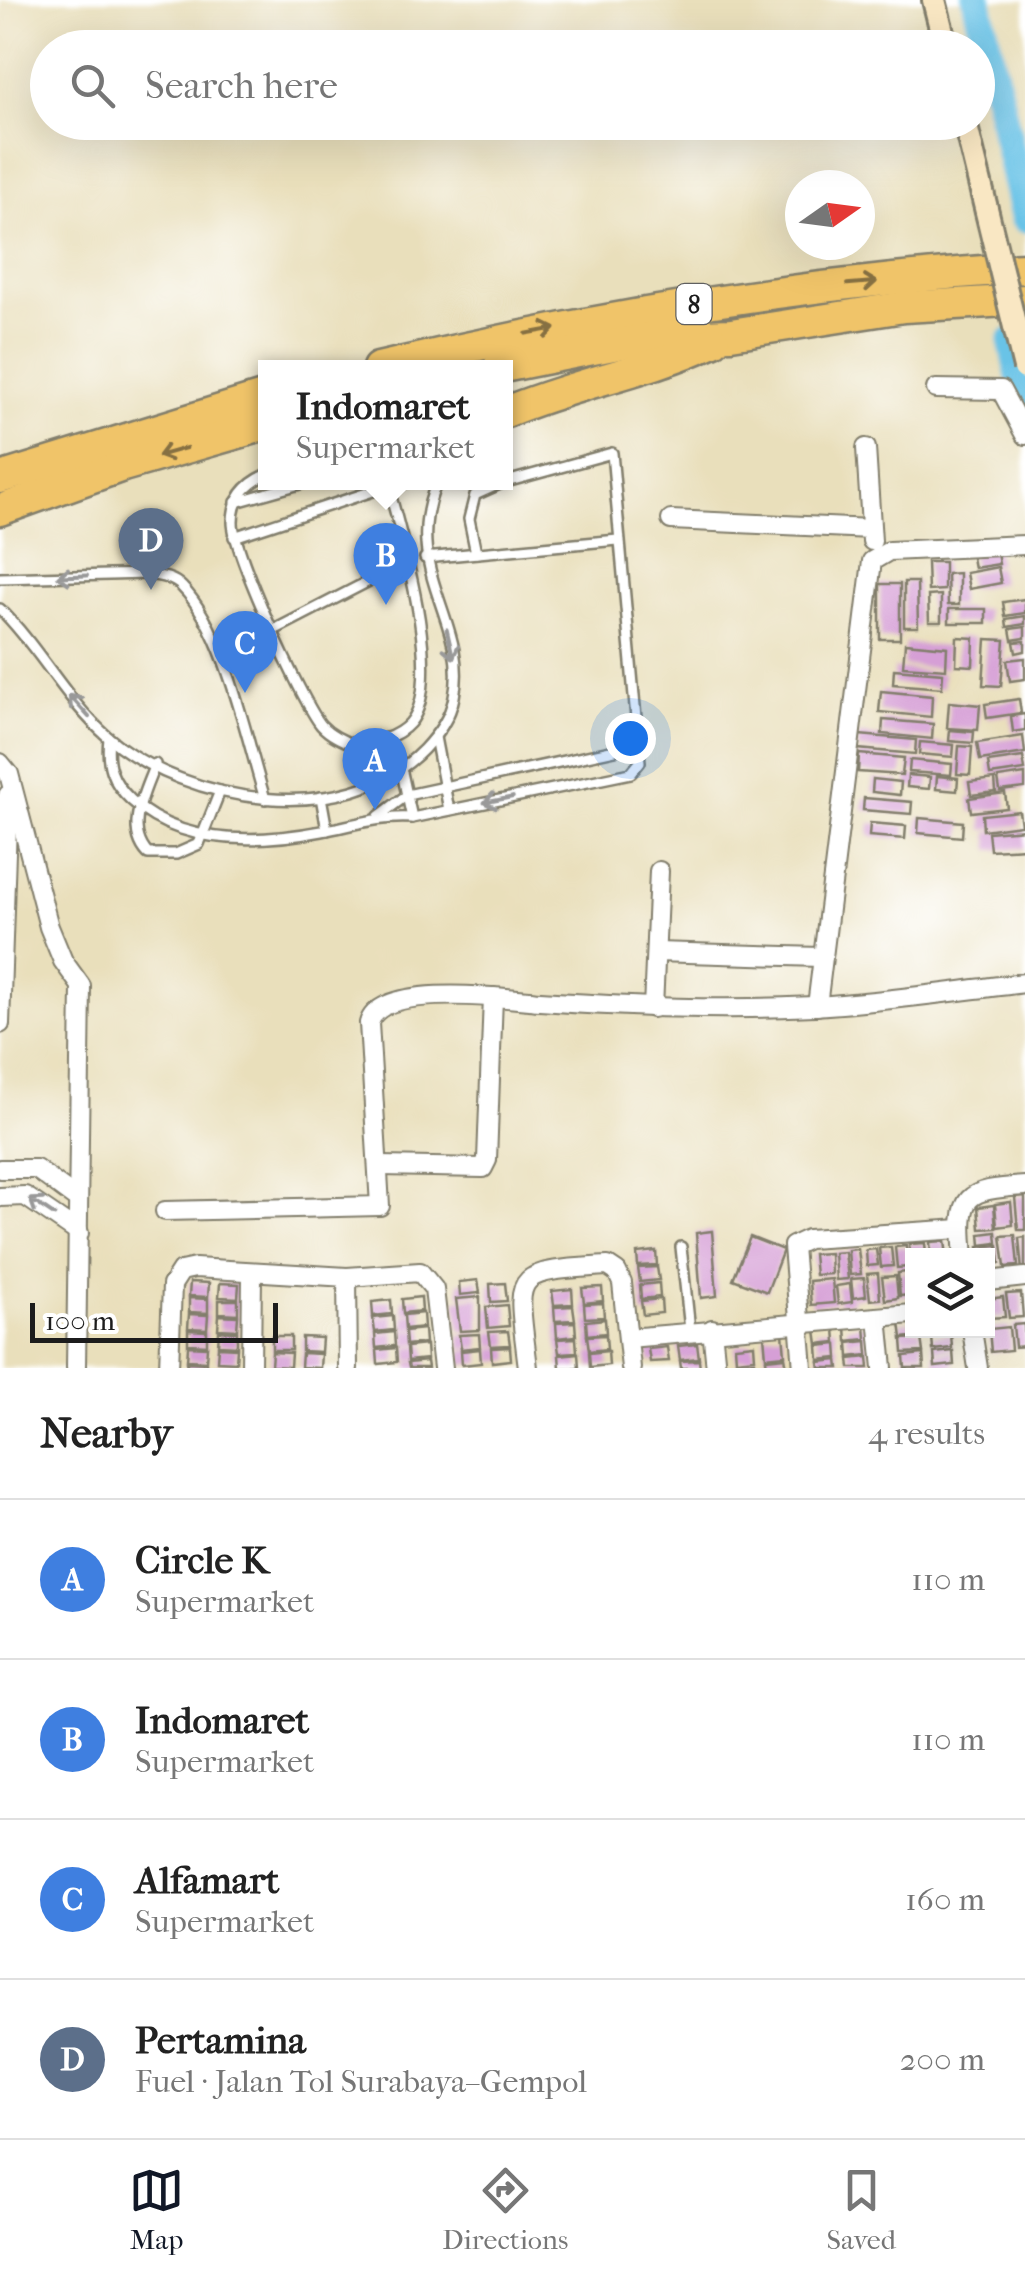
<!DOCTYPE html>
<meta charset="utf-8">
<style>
:root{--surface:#fff;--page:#f2f2f2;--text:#222;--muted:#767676;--line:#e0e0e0;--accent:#111827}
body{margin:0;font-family:"IM FELL French Canon",serif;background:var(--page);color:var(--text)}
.controls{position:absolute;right:30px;bottom:30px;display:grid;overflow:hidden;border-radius:0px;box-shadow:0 10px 40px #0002}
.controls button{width:90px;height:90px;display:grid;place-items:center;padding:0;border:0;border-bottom:2px solid var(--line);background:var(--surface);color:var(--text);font:50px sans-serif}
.compass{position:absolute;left:785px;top:170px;width:90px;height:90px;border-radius:50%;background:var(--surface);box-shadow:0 10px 40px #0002;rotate:76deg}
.scale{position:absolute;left:30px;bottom:25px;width:248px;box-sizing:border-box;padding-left:10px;border:5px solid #1c1c1c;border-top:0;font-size:28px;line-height:35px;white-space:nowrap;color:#1c1c1c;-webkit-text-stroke:8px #fff;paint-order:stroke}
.you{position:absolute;left:630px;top:738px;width:35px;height:35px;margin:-25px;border:8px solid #fff;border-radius:50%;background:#1a73e8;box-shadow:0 0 0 15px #1a73e833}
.badge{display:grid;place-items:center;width:65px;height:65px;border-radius:50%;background:var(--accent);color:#fff;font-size:32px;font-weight:700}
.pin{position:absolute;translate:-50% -82px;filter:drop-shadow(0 2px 5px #0008)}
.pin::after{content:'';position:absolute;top:52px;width:35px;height:30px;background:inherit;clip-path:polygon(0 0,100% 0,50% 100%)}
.popup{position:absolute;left:258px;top:360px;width:255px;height:130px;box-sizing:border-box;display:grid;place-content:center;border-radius:0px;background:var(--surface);filter:drop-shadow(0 2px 8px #0005);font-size:32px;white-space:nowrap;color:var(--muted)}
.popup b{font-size:38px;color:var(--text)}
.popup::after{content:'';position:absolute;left:50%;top:100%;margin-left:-20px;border:20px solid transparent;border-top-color:var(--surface)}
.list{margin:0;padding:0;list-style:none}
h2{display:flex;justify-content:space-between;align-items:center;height:130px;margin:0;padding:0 40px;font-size:42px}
h2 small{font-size:32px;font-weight:400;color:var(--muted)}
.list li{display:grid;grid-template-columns:65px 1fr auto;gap:30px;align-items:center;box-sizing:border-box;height:160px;padding:0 40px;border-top:2px solid var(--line)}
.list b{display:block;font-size:38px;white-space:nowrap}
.list p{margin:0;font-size:32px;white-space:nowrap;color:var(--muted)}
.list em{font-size:32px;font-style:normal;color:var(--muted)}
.icon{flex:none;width:55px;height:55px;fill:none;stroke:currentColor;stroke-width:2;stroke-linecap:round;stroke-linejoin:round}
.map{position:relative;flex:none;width:1025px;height:1368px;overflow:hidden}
.search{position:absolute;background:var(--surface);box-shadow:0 10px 40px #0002;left:30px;right:30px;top:30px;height:110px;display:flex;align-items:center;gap:25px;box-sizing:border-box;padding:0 35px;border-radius:55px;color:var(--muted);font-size:38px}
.sheet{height:770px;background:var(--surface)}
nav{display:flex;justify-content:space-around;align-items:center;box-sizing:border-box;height:140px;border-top:2px solid var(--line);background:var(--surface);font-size:28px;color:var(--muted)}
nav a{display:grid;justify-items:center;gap:5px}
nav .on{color:var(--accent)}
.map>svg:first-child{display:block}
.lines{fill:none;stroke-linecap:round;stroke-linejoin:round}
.river{stroke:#69c3e7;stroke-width:30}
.building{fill:#d69fd6}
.lane-casing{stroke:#827e6c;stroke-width:14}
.street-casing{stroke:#827e6c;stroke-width:22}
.secondary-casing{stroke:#827e6c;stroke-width:28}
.highway-casing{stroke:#827e6c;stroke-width:35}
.lane{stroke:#fff;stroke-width:9}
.street{stroke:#fff;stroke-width:18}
.secondary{stroke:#f9e7c3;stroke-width:22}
.highway{stroke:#f0c469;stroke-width:30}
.secondary-bridge-casing{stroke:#827e6c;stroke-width:28;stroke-linecap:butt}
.secondary-bridge{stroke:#f9e7c3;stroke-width:22}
.oneway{stroke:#867042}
.oneway2{stroke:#999}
.labels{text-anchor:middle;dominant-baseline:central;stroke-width:9;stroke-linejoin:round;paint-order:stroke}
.shield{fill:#fff;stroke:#606060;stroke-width:2.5}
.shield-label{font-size:25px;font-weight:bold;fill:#1c1c1c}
</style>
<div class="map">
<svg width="1025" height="1368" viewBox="0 0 1025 1368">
<rect width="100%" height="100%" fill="#fff"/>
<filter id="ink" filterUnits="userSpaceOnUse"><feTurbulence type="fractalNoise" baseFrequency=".01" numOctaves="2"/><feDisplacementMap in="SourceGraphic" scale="20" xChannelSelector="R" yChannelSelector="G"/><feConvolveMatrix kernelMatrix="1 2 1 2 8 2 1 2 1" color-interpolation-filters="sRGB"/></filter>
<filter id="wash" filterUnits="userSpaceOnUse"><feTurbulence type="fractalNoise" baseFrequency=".0048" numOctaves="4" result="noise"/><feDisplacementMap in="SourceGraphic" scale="40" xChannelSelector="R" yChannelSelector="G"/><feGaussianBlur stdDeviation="2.25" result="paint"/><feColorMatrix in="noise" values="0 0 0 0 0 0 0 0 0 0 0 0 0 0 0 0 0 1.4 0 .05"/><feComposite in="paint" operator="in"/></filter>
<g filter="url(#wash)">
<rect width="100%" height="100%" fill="#e9dfbb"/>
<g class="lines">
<g class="river">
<polyline points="977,0 1025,218"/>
<polyline points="1013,342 1025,397"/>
</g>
</g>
<g id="blocks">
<g class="building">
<polygon points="996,548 999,564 974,568 971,552"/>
<polygon points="927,562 944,562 944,590 928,591"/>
<polygon points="998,567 1001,583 969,589 966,573"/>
<polygon points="959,573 959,605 948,605 947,574"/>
<polygon points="904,582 917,582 918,627 904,627"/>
<rect x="880" y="584" width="20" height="55"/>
<polygon points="941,595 941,622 929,622 928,596"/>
<polygon points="1025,599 1025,613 1005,616 1003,602"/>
<rect x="949" y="609" width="37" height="14"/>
<polygon points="1025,616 1025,624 1007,627 1006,619"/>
<polygon points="1025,627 1025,638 1012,640 1010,629"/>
<polygon points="957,637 974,638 973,666 956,665"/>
<polygon points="986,639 1005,640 1001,686 983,685"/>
<polygon points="1025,641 1025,651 1016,653 1014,642"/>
<polygon points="905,643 947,647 946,669 903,666"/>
<polygon points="1025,658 1025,679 1010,681 1007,660"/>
<polygon points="894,669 943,673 942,688 893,684"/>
<polygon points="881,691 932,696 931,717 879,712"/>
<polygon points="1019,699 1021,713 987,718 985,704"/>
<polygon points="949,702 980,705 978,730 947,728"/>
<polygon points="1025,714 1025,730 1013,732 1011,716"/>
<polygon points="883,720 933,724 932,739 882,734"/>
<polygon points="950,730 974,732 973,743 949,741"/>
<polygon points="859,735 916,740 915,754 858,749"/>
<polygon points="1023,736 1025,753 980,760 977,743"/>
<polygon points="920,742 954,745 953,757 919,754"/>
<polygon points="959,746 972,747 970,775 957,774"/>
<polygon points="859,754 904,758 902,775 858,772"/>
<polygon points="1023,757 1025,770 990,775 988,762"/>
<polygon points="910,760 952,764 951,775 909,772"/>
<polygon points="1025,774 1025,788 1000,791 998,778"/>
<polygon points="908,775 930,777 929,789 907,787"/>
<polygon points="937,776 958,778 957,791 936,789"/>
<polygon points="873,779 901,782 900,795 872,792"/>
<polygon points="995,779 996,792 971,795 969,782"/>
<polygon points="1005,793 1007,808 971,812 969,798"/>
<polygon points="864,798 912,802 911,814 863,810"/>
<polygon points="1019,811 1021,825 983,830 982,815"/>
<polygon points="919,818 963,822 962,837 918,833"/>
<polygon points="870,823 906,826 905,839 869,836"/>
<polygon points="1025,829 1025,848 990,850 988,832"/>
<polygon points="1025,1196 1025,1230 1018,1230 1015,1197"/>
<polygon points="1011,1202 1013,1225 997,1227 995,1204"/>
<polygon points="994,1205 996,1228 980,1229 978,1207"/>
<polygon points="712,1231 717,1296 701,1298 696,1233"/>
<polygon points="996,1232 997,1243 981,1245 980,1234"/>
<polygon points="1015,1235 1018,1266 1005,1267 1001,1236"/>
<polygon points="750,1237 783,1250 767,1292 733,1279"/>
<polygon points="1025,1237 1025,1271 1022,1271 1019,1238"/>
<polygon points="945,1241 947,1256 931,1256 930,1242"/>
<polygon points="925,1243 926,1256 910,1256 909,1244"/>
<polygon points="998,1245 1000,1263 988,1264 988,1256 980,1256 979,1247"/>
<polygon points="906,1246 908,1267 897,1268 895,1247"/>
<polygon points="891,1247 893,1266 881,1267 879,1248"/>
<polygon points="858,1249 861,1274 850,1275 848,1250"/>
<polygon points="876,1249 878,1265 867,1266 866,1250"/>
<polygon points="656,1251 657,1265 638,1266 637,1253"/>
<polygon points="845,1252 848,1279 836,1280 834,1253"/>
<polygon points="830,1253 831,1274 815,1275 813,1254"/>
<polygon points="657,1267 659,1280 640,1282 638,1268"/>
<polygon points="907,1272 909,1295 900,1296 898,1273"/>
<polygon points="878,1273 880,1299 870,1300 867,1274"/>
<polygon points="896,1276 898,1298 885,1300 882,1277"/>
<polygon points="864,1278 866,1296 853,1298 851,1279"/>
<polygon points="832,1279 834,1303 811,1305 809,1281"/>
<polygon points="478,1280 480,1293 460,1295 459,1282"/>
<polygon points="190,1282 209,1283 208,1297 189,1296"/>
<polygon points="220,1283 239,1284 238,1298 219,1297"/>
<polygon points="505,1283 507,1301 491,1302 490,1284"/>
<polygon points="659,1283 660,1297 641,1299 640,1285"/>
<polygon points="850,1284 852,1302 838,1304 836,1286"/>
<polygon points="602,1287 603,1301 584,1303 582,1288"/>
<polygon points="572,1289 573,1304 554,1305 552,1291"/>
<polygon points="1021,1293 1023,1317 1009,1318 1006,1294"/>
<polygon points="421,1297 422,1311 403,1313 402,1299"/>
<polygon points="480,1297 480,1330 460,1331 456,1299"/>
<polygon points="1003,1297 1005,1317 988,1318 988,1299"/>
<polygon points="189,1298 208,1299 208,1313 189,1312"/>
<polygon points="661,1299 662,1313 643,1315 641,1301"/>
<polygon points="219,1300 238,1300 238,1314 219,1313"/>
<polygon points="391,1300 392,1314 373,1316 372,1302"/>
<polygon points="603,1303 604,1317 585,1318 584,1304"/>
<polygon points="507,1305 509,1326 488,1328 486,1307"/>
<polygon points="573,1306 575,1320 555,1321 554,1307"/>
<polygon points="423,1313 424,1327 405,1329 404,1315"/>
<polygon points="189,1314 208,1315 207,1329 188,1328"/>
<polygon points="219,1315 238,1316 237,1330 218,1329"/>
<polygon points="393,1316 394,1330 375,1332 373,1318"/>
<polygon points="605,1319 606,1333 587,1335 586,1321"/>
<polygon points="575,1322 576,1336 557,1338 556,1323"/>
<polygon points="912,1322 912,1330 920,1330 921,1336 902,1338 900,1323"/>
<polygon points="1024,1324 1025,1346 1015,1347 1013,1325"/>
<polygon points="865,1325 866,1339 847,1341 846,1327"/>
<polygon points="1009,1327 1011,1350 991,1352 989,1329"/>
<polygon points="835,1328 836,1342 818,1344 816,1330"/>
<polygon points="424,1329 425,1343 406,1345 405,1331"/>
<polygon points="188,1330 207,1331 207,1345 188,1344"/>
<polygon points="219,1331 237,1332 237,1346 218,1345"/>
<polygon points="508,1331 510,1345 491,1346 489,1332"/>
<polygon points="394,1332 395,1346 376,1348 375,1334"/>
<polygon points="783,1333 785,1355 766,1357 764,1335"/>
<polygon points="479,1334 480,1347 461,1349 459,1335"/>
<polygon points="951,1334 952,1348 933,1350 932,1336"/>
<polygon points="606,1335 607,1349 589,1351 587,1336"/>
<rect x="272" y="1336" width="19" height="14"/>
<polygon points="302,1337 322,1338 321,1352 302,1351"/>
<polygon points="576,1338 577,1352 559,1353 557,1339"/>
<polygon points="921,1338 923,1352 903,1353 902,1339"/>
<polygon points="867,1341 868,1355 849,1357 848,1343"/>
<polygon points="697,1344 699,1358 680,1360 678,1346"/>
<polygon points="754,1344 755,1358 736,1360 735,1346"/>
<polygon points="837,1344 838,1358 819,1360 818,1346"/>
<polygon points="426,1345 427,1359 408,1361 407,1347"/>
<polygon points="188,1346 207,1347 206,1361 187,1360"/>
<polygon points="218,1347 237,1348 236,1362 217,1361"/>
<polygon points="510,1347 511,1360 492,1362 491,1348"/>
<polygon points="667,1347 669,1361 650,1362 648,1349"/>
<polygon points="396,1348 397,1362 378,1364 377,1350"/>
<polygon points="480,1349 481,1363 462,1365 461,1351"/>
<polygon points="608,1351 609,1365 590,1367 589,1353"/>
<polygon points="953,1351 954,1365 935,1367 934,1353"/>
<polygon points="272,1352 291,1353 290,1367 271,1366"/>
<polygon points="302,1353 321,1354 320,1368 301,1367"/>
<polygon points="578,1353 579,1368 560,1368 559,1355"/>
<polygon points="923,1354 924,1368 905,1368 904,1356"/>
<polygon points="785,1357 787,1368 767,1368 766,1359"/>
<polygon points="868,1357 869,1368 850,1368 849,1359"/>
<polygon points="699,1360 700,1368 681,1368 680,1361"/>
<polygon points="838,1360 839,1368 820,1368 819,1362"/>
<polygon points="427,1361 428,1368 409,1368 408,1363"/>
<polygon points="755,1361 756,1368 737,1368 737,1363"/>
<polygon points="187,1362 206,1363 206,1368 187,1368"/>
</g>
</g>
</g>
<g filter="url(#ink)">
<use href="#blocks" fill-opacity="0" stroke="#827e6c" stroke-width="2.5"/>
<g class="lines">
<defs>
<g id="lane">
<path d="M266,475c-20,9 -33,24 -33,47 0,29 69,180 88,203 9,10 21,15 33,20 20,-3 42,-6 56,-22 36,-42 -9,-189 -23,-241"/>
<polyline points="236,502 307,482"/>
<polyline points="234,537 388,486"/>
<polyline points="476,553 469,519 475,495 504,482"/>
<polyline points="425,558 618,540"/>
<path d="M0,578l146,-4c13,2 27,3 36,13 43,43 65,154 83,212"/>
<path d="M0,609c40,39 65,91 108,128 79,67 238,93 316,12 14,-15 26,-31 30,-52 16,-75 -55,-128 -17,-215"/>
<polyline points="274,630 406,562"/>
<polyline points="435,737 449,810"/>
<path d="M109,738c-3,26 2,43 22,62 50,47 128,43 191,31 32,-6 57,-15 90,-13l219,-45 9,-11 -28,-309 -106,29"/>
<polyline points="386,738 401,768 412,818"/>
<path d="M155,764c-10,28 -31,64 -7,90h28l23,-10 21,-53"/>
<polyline points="321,797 327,830"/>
<polyline points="379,816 407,795 638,745"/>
<polyline points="681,1247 690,1330"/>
</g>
<g id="street">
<polyline points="936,389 1001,390 1025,435"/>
<polyline points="866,448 872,541"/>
<polyline points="671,520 871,529"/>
<polyline points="0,763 9,774 49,927 63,961 81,986 76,1368"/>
<polyline points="656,952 820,957"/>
<polyline points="817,1006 872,561 889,551 1025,545"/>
<polyline points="653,1008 659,871"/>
<polyline points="0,1024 8,795"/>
<polyline points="381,1166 483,1168 487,1160 493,997"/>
<polyline points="0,1169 36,1169 78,1200"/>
<polyline points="0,1197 25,1196 79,1233"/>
<path d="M165,1211l215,-5 -11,-183c12,-41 136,-25 171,-22 91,6 182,10 274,5 70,-4 141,-15 211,-23"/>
<path d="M964,1256c-6,-62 0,-66 61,-70"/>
<polyline points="347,1277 348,1368"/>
<polyline points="988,1281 1025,1277"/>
<polyline points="878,1317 883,1368"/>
<polyline points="712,1329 716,1368"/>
<polyline points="972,1330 978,1368"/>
<polyline points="628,1338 912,1314"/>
<polyline points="169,1368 172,1285 181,1271 195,1268 347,1277 420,1272 434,1289 443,1368"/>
<polyline points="251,1368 252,1275"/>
<path d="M528,1368c-11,-96 -21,-96 80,-102l9,6 5,11 9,85"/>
<polyline points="803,1368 793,1246 808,1239 961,1229"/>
</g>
<polyline id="secondary" points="934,0 946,48"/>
<g id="highway">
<path d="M378,368c213,-51 428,-86 647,-100"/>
<polyline points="498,368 653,337 731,334 904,307 1025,300"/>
<path d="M506,412c69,-29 141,-40 208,-71"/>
<polyline points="0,478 266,396"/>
<polyline points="0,510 123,466 266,425"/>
</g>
</defs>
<use href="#lane" class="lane-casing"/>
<use href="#street" class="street-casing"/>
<use href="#secondary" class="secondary-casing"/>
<use href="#highway" class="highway-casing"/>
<use href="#lane" class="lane"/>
<use href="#street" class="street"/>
<use href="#secondary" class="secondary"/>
<use href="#highway" class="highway"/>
<defs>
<polyline id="secondary-bridge" points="965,122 1025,368"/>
</defs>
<use href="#secondary-bridge" class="secondary-bridge-casing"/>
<use href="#secondary-bridge" class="secondary-bridge"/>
</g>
<defs><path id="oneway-shaft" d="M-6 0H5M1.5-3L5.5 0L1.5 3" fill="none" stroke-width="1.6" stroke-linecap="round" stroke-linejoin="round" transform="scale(2.5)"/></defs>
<g class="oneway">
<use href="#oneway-shaft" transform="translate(862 283) rotate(-5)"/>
<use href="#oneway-shaft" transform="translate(541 331) rotate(-10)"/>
<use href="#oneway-shaft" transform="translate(172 452) rotate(164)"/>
</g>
<g class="oneway2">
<use href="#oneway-shaft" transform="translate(72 576) rotate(178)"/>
<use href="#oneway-shaft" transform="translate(450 644) rotate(77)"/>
<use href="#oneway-shaft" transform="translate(79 706) rotate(-132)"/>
<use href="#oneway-shaft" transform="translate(498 800) rotate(169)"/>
<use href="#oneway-shaft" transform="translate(42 1207) rotate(-146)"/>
</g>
</g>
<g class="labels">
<rect class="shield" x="676.5" y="284" width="35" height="40" rx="8"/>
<g class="shield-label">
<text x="694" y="304">8</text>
</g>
</g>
</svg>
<div class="controls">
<button><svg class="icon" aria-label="layers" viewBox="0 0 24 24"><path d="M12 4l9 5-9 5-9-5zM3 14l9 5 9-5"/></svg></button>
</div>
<svg class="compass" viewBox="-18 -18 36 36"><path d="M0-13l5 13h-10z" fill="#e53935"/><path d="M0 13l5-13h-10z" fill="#767676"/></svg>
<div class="scale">100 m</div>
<div class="you"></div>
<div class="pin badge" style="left:375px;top:810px;background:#3f7fe0">A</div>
<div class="pin badge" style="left:386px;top:605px;background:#3f7fe0">B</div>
<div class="popup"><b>Indomaret</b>Supermarket</div>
<div class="pin badge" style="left:245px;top:693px;background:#3f7fe0">C</div>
<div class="pin badge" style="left:151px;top:590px;background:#5c6f8a">D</div>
<div class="search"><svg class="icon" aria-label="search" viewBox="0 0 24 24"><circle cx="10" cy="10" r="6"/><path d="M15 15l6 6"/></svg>Search here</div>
</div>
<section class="sheet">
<h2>Nearby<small>4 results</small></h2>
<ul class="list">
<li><span class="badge" style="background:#3f7fe0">A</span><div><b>Circle K</b><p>Supermarket</p></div><em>110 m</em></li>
<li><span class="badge" style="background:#3f7fe0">B</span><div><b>Indomaret</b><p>Supermarket</p></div><em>110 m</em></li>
<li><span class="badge" style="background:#3f7fe0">C</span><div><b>Alfamart</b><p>Supermarket</p></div><em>160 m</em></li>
<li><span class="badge" style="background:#5c6f8a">D</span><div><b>Pertamina</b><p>Fuel · Jalan Tol Surabaya–Gempol</p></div><em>200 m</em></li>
</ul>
</section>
<nav>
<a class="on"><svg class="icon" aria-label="map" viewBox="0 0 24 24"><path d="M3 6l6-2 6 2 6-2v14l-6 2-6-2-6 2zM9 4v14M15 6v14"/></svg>Map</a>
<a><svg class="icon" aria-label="directions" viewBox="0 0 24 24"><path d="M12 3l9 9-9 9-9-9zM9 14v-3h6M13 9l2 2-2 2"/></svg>Directions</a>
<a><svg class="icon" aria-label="saved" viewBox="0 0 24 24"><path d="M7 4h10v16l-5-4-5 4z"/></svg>Saved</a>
</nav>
